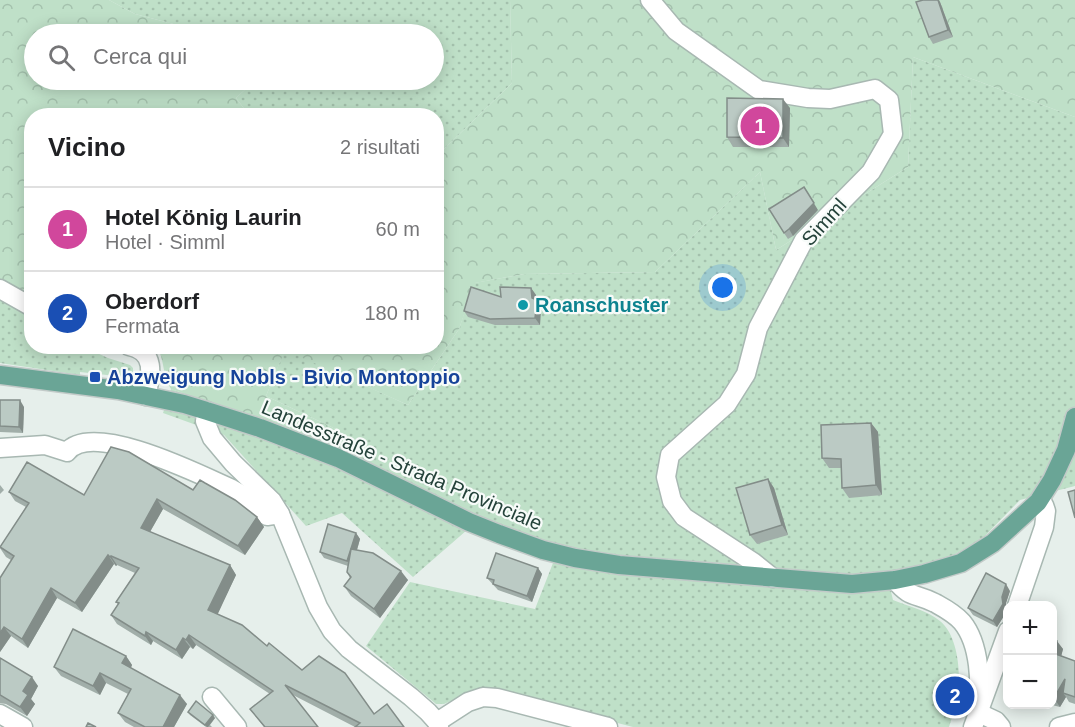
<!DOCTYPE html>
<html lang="it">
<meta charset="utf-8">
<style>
:root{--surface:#fff;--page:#f2f2f2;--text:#202124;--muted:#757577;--line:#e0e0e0;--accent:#1a73e8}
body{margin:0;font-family:Helvetica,sans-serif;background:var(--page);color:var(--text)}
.controls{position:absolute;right:18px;bottom:18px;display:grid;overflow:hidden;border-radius:12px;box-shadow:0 3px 15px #0003}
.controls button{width:54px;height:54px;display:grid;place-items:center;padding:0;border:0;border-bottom:2px solid var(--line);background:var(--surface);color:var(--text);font:30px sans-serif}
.you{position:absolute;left:723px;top:288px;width:21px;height:21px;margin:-15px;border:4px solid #fff;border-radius:50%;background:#1a73e8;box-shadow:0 0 0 9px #1a73e833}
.badge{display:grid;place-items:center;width:39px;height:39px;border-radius:50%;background:var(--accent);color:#fff;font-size:20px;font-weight:700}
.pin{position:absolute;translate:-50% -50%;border:3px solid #fff;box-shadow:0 2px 6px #0006}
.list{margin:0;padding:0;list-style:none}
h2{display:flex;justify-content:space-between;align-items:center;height:78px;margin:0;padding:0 24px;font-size:26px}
h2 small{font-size:20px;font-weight:400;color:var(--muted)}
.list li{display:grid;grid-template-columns:39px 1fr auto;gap:18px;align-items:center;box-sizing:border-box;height:84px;padding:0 24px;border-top:2px solid var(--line)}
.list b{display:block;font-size:22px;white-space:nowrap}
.list p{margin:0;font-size:20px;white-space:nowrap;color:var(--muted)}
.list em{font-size:20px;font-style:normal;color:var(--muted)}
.icon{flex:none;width:33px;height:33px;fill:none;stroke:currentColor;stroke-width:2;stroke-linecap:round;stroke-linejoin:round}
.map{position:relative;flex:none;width:1075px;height:727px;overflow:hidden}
.search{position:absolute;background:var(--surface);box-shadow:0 3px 15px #0003;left:24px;top:24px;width:420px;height:66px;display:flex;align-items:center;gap:15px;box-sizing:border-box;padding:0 21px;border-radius:33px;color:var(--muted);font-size:22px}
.panel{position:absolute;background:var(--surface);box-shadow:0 3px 15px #0003;left:24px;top:108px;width:420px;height:246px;border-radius:24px}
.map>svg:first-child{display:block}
.grass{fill:url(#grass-dots)}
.forest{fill:url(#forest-crowns)}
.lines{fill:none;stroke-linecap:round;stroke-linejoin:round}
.minor-casing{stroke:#a8b8b2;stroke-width:21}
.major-casing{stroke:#c2cac8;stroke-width:21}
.minor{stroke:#fff;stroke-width:18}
.major{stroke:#6aa596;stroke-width:18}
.wall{fill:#a1aea9}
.shaded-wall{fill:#838d89}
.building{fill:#bbcac4;stroke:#838d89;stroke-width:1.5}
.culture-dot{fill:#0f9aa8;stroke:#f7fbf9;stroke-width:2}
.transit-dot{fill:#1a4fb4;stroke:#f7fbf9;stroke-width:2}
.labels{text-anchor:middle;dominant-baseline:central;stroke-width:4.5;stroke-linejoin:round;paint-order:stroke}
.street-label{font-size:20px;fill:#24423a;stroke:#f7fbf9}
.culture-label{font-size:20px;font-weight:bold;fill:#0d838f;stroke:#f7fbf9;text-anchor:start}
.transit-label{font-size:20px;font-weight:bold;fill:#164399;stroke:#f7fbf9;text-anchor:start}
</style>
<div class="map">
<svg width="1075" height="727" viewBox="0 0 1075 727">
<defs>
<pattern id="grass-dots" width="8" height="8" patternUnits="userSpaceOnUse" patternTransform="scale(1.5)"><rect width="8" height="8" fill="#bfe0c8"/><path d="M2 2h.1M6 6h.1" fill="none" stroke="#a4c1ad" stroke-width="1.8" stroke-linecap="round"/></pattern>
<pattern id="forest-crowns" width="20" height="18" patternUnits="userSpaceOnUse" patternTransform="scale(1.5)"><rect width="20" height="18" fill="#bfe0c8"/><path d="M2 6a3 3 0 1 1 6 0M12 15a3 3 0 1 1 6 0" fill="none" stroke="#a4c1ad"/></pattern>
</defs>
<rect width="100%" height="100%" fill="#e6efeb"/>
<g class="grass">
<polygon points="109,0 510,0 512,83 443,150 437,153 436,116 249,115 236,98 250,85 246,80 434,80 434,34 198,34 189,28 135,14"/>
<path d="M913,57l162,60v369l-55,14 -37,38 -38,22 -58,15 6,25c15,6 35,11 47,21 20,16 22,61 16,84 -2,7 -5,15 -7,22h-316l-136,-35 -21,-2 -32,14h-8l-70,-58 44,-64 125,27 18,-46 -86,-33 -54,47 -71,-64 -36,13 -82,-91 -61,-22 8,-24 158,54 9,-13 -72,-34 19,-47 123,56 51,-76 15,-46 50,-9 131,-2 105,-100 16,78 132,-83z"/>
<polygon points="0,299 31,316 32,346 84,347 108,358 130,365 133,368 133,373 131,376 125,377 80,372 80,375 0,363"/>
</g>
<g class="forest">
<polygon points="0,0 109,0 135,14 189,28 198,34 34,34 34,80 246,80 250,85 236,98 249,115 32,116 31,296 0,279"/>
<path d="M510,0h565v117l-162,-60 -5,110 -132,83 -16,-78 -105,100 -131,2 -49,9 -16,46 -51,76 -123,-55 -19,46 72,34 -9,14 -158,-55c-9,-13 -6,-29 -14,-42l279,-1 1,-193 6,-3 69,-67z"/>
</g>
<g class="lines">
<defs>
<g id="minor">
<polyline points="650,0 676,31 759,90 808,98 830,99 875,89 889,100 893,134 871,172 804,240 758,328 746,374 727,404 670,455 666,477 672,501 684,517 753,562 773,578"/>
<polyline points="0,289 32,307"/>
<path d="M129,346c28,6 22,29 17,50"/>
<polyline points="207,411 205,421 212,438 233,463 272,501 280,514 318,607 332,631 349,649 411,697 428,712 437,722 439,727"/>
<path d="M0,448l45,-3 22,7c25,-32 134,23 165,37l7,4 28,23 13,-2"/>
<path d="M895,580c15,19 21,13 40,23 9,5 19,10 27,19 19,23 18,62 17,91"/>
<polyline points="1017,606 1044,527 1046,511 1044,505 1038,502"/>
<polyline points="212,697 237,727"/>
<polyline points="979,713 996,721 1001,727"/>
<polyline points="0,714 23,727"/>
<polyline points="437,722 468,702 483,697 497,698 608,727"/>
<polyline points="973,727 1008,631"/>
<polyline points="1059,727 1075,723"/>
</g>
<polyline id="major" points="0,375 118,390 184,404 207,411 260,428 338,458 469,522 499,534 543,550 575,558 619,565 852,584 895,580 924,574 961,563 993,543 1038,502 1052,480 1066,450 1075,417"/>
</defs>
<use href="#minor" class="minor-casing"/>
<use href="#major" class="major-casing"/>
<use href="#minor" class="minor"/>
<use href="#major" class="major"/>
</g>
<g class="wall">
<polygon points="940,2 953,37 933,44 929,37"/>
<polygon points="790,108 789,147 733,147 727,137"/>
<polygon points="818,210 793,236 788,239 784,233"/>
<polygon points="531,288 536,295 536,300 541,307 540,325 495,325 468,317 464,311 501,297"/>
<polygon points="0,400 24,407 23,433 0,432"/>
<polygon points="871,423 878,432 882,495 849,498 842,488 841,468 829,468 822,458"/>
<polygon points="768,479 774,488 788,535 757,544 750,535"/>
<polygon points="0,485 4,490 0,494"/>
<polygon points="193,490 257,517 264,527 245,555 163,509 150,532 230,565 236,575 217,614 267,646 302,670 374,714 355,727 293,695 318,727 264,727 250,709 270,694 196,645 193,649 190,647 182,659 153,641 151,645 117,624 111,615 118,604 116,602 135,573 117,565 116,566 114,564 82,612 57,598 28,648 11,636 0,652 11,560 6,557 0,548 26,507 15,501 9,492 84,495"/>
<polygon points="356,533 360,539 357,550 408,580 380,618 351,596 344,586 350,578 347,572 348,566 324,558 320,552"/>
<polygon points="538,568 542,574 532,602 498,590 487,578"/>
<polygon points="1010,591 1006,603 1007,611 997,627 973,615 968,608"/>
<polygon points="1053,639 1063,649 1061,656 1075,661 1075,704 1069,702 1066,697 1060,707 1052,705"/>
<polygon points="126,656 132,665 131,668 187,704 174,727 134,727 125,722 118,713 128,694 106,683 100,695 61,676 54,667"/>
<polygon points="0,658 38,686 31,699 35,704 27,716 6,704 0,703"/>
<polygon points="188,712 215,718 210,725 212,727 206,727 190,715"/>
</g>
<g class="shaded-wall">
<polygon points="938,0 939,0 940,2 953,37 948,30"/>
<polygon points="783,99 790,108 789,147 783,138"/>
<polygon points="804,187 818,210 793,236 789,229"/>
<polygon points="531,288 536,295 537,302 537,300 541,307 540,325 535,318"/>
<polygon points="20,400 24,407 23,433 19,427"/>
<polygon points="871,423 878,432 882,495 876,485"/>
<polygon points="768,479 774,488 788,535 782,525"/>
<polygon points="157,499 163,509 147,537 141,528"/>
<polygon points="257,517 264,527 245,555 238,546"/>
<polygon points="356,533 360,539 352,567 347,561"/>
<polygon points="108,555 114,564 82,612 75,603"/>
<polygon points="111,556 117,565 116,566 110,557"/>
<polygon points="230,565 236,575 215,620 208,610"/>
<polygon points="538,568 542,574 532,602 527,596"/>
<polygon points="401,571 408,580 380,618 374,609"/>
<polygon points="1006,584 1010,591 1006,603 1007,611 997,627 993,621"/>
<polygon points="51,588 57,598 28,648 22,639"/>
<polygon points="4,627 11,636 0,652 0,633"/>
<polygon points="146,632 153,641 151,645 145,636"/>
<polygon points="189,635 196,645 193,649 186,640"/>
<polygon points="183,638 190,647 182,659 176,650"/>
<polygon points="1057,641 1063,649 1060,661 1054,652"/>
<polygon points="126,656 132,665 128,673 122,663"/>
<polygon points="100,673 106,683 100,695 93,686"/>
<polygon points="32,677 38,686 31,699 35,704 27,716 20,707 23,691"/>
<polygon points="1065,679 1063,693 1066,697 1060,707 1054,698"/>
<polygon points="180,695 187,704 174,727 163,727"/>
<polygon points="213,715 215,718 208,727 207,727 205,725"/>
</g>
<g class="building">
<polygon points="923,0 938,0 948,30 929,37 916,2"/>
<polygon points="727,98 783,99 783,138 727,137"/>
<polygon points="804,187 814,203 789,229 784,233 769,209"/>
<polygon points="471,287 501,297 500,287 531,288 532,298 537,300 535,318 490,319 464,311"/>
<polygon points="0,400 20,400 19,427 0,426"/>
<polygon points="871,423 876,485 842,488 841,459 822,458 821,425"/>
<polygon points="111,447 129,452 193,490 200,480 205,483 235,500 257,517 238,546 157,499 141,528 230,565 208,610 242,625 267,646 269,643 302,670 319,656 345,673 374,714 387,704 404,727 355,727 360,723 285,685 318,727 265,727 250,709 273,691 189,635 186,640 183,638 176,650 146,632 145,636 111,615 119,603 116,602 139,568 111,556 110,557 108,555 75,603 51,588 22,639 4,627 0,633 0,578 14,556 0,547 29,503 9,492 27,462 84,495"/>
<polygon points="768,479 782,525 750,535 736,488"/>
<polygon points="1075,490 1075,518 1068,492"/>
<polygon points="328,524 356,533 347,561 320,552"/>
<polygon points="351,549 373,553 401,571 374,609 344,586 351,577 347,572"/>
<polygon points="496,553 538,568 527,596 493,584 494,580 487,578"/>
<polygon points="986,573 1006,584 1002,597 1003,604 993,621 968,608"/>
<polygon points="73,629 126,656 122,663 180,695 163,727 145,727 118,713 131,689 100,673 93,686 54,667"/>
<polygon points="1053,639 1057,641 1054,652 1053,652"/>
<polygon points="1053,653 1075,661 1075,697 1063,693 1065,679 1054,698 1053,698"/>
<polygon points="0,658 32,677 23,691 28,695 20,707 0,695"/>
<polygon points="196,701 213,715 205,725 188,712"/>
<polygon points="88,723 96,727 86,727"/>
</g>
<circle class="culture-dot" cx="523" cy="305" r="6"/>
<rect class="transit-dot" x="89" y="371" width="12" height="12" rx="3"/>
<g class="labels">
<g class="street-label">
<text transform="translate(824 222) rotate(-48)">Simml</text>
<text transform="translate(402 465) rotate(23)">Landesstraße - Strada Provinciale</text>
</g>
<g class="culture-label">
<text x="535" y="305">Roanschuster</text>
</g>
<g class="transit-label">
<text x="107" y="377">Abzweigung Nobls - Bivio Montoppio</text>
</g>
</g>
</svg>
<div class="controls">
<button>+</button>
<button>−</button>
</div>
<div class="you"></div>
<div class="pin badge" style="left:760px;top:126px;background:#d1479c">1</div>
<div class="pin badge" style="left:955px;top:696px;background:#1a4fb4">2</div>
<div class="search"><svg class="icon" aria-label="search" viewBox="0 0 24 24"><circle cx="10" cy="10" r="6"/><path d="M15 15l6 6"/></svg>Cerca qui</div>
<section class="panel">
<h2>Vicino<small>2 risultati</small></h2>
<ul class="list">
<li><span class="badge" style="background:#d1479c">1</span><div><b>Hotel König Laurin</b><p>Hotel · Simml</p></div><em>60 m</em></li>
<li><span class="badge" style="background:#1a4fb4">2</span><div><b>Oberdorf</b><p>Fermata</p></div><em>180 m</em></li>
</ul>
</section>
</div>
